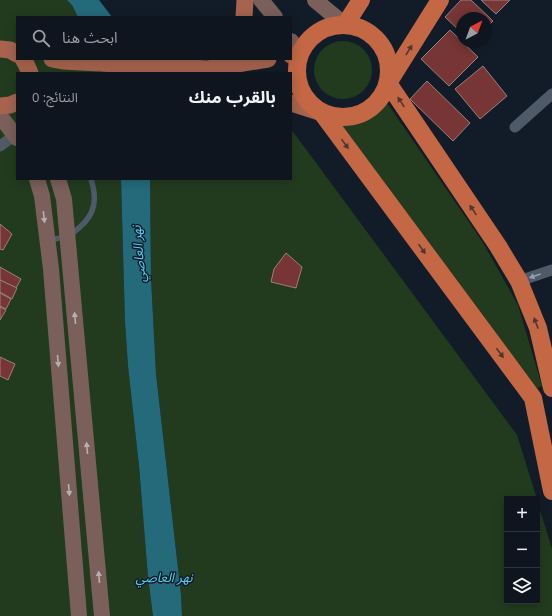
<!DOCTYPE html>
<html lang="ar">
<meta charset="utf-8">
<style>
:root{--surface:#0e151e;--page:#1c222b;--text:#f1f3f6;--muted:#9b9fa4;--line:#2e343c}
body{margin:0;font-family:"Open Sans","Noto Sans Arabic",sans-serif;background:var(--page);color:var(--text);direction:rtl}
.controls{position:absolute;right:12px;bottom:12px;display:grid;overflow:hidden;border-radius:0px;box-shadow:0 2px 10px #0003}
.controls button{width:36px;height:36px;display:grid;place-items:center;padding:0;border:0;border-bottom:1px solid var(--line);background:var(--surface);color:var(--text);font:20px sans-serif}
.compass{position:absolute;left:456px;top:12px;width:36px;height:36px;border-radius:50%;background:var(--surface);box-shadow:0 2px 10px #0003;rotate:41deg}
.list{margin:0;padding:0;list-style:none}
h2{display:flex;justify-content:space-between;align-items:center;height:52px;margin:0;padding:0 16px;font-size:17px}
h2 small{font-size:13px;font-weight:400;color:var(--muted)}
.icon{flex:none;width:22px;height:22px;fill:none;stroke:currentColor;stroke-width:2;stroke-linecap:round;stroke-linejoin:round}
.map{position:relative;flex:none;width:552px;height:616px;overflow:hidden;direction:ltr}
.search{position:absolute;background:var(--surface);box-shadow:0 2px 10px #0003;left:16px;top:16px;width:276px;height:44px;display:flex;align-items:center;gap:10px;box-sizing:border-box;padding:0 14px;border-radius:0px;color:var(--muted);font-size:15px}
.panel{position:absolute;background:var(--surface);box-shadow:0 2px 10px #0003;left:16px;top:72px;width:276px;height:108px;border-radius:0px;direction:rtl}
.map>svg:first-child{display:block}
.green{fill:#223b1f}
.water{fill:#246a7b}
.building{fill:#773535;stroke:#97817f}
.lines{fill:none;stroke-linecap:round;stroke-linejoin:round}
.service{stroke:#4e5a68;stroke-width:5.5}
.minor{stroke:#4e5a68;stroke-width:11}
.secondary{stroke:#7a5f5b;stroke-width:16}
.primary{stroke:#a6644e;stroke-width:17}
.trunk{stroke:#c36745;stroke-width:18}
.oneway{fill:#503632}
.oneway2{fill:#b7b0b3}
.oneway3{fill:#96a0ab}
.labels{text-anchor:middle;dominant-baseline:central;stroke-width:3;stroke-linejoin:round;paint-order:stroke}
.water-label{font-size:13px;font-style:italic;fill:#4cd1f2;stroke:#121c28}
</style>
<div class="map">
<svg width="552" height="616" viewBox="0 0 552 616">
<rect width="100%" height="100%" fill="#121c28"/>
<g class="green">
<polygon points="0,0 67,0 72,5 78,17 17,17 17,59 93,59 98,73 17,73 17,179 121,179 125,322 128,366 139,466 148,577 153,616 0,616"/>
<circle cx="343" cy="70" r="29"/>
<path d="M385,100l97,141 36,64 24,81 -5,2 -198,-267c21,-3 31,-5 46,-21z"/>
<polygon points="291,129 517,435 537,499 507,499 507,601 537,601 537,500 552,549 552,616 182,616 181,595 156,374 151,278 150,179 291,179"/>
</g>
<g class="water">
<polygon points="67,0 99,0 112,17 78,17 72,5"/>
<polygon points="121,179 150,179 151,278 156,374 181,595 182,616 153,616 148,577 139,466 128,366 125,322"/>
</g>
<g class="building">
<polygon points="461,0 471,0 493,21 486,28 486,18 462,18 462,33 445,17"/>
<polygon points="481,0 510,0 496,14"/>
<polygon points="450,30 478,57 449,86 421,59"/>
<polygon points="483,66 507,96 480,119 455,89"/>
<polygon points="427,81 470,123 453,141 410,99"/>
<polygon points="0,224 12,234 3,250 0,249"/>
<polygon points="286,253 302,267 296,288 271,282 274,269"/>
<polygon points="0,267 21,279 16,288 0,280"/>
<polygon points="0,280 17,288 12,299 0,292"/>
<polygon points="0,293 11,299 6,309 0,306"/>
<polygon points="0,307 6,310 0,320"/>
<polygon points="0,357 15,364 8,380 0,376"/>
</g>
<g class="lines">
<path class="service" d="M49,240c6,-1 13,-2 19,-4 5,-2 8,-6 12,-9 16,-14 17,-29 11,-48"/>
<g class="minor">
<polyline points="515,127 552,94"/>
<polyline points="0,146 15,135"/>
<polyline points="519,281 552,270"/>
</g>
<g class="secondary">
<polyline points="261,0 275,17"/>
<polyline points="315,0 345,25"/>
<polyline points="291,41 300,54"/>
<polyline points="0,116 17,138"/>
<polyline points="37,179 42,196 51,269 79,616"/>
<polyline points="58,179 64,199 102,616"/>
</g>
<g class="primary">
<polyline points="244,17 245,0"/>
<polyline points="0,49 10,50 17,54"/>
<polyline points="291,55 300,54"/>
<polyline points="23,59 26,64 30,73"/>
<polyline points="52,59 63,61 208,69 268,59"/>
<polyline points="291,103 322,113"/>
<polyline points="0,106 10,105 17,102"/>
</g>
<g class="trunk">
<polyline points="440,0 388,83 498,246 519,281 538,328 552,388"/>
<circle cx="343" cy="71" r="46"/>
<polyline points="345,25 361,0"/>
<polyline points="322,113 533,398 552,491"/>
</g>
</g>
<defs><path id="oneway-solid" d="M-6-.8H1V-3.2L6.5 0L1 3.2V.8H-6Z"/></defs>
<g class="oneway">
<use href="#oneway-solid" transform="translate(409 50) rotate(-58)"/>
<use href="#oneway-solid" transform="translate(401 102) rotate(-124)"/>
<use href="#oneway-solid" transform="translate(345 144) rotate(54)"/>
<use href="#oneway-solid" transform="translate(473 210) rotate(-124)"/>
<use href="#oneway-solid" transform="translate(422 249) rotate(54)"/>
<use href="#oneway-solid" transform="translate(536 323) rotate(-111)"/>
<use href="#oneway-solid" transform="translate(500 353) rotate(53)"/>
</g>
<g class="oneway2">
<use href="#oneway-solid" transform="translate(44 217) rotate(83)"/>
<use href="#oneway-solid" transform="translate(75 318) rotate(-95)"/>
<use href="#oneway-solid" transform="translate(58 361) rotate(85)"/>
<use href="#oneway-solid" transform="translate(87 448) rotate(-95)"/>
<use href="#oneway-solid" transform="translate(69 490) rotate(85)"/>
<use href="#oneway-solid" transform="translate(99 577) rotate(-95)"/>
</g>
<use class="oneway3" href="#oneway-solid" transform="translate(535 276) rotate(161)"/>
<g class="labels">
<g class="water-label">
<text transform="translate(138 254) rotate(-95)">نهر العاصي</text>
<text x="164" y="577">نهر العاصي</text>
</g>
</g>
</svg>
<div class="controls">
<button>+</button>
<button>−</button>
<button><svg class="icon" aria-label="layers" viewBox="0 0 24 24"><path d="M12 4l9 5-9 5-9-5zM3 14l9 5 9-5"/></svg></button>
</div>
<svg class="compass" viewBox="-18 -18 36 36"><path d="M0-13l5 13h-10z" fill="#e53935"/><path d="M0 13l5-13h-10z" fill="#9b9fa4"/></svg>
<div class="search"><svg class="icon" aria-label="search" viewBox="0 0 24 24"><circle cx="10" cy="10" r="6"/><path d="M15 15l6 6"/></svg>ابحث هنا</div>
<section class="panel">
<h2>بالقرب منك<small>النتائج: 0</small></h2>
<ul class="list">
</ul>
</section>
</div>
